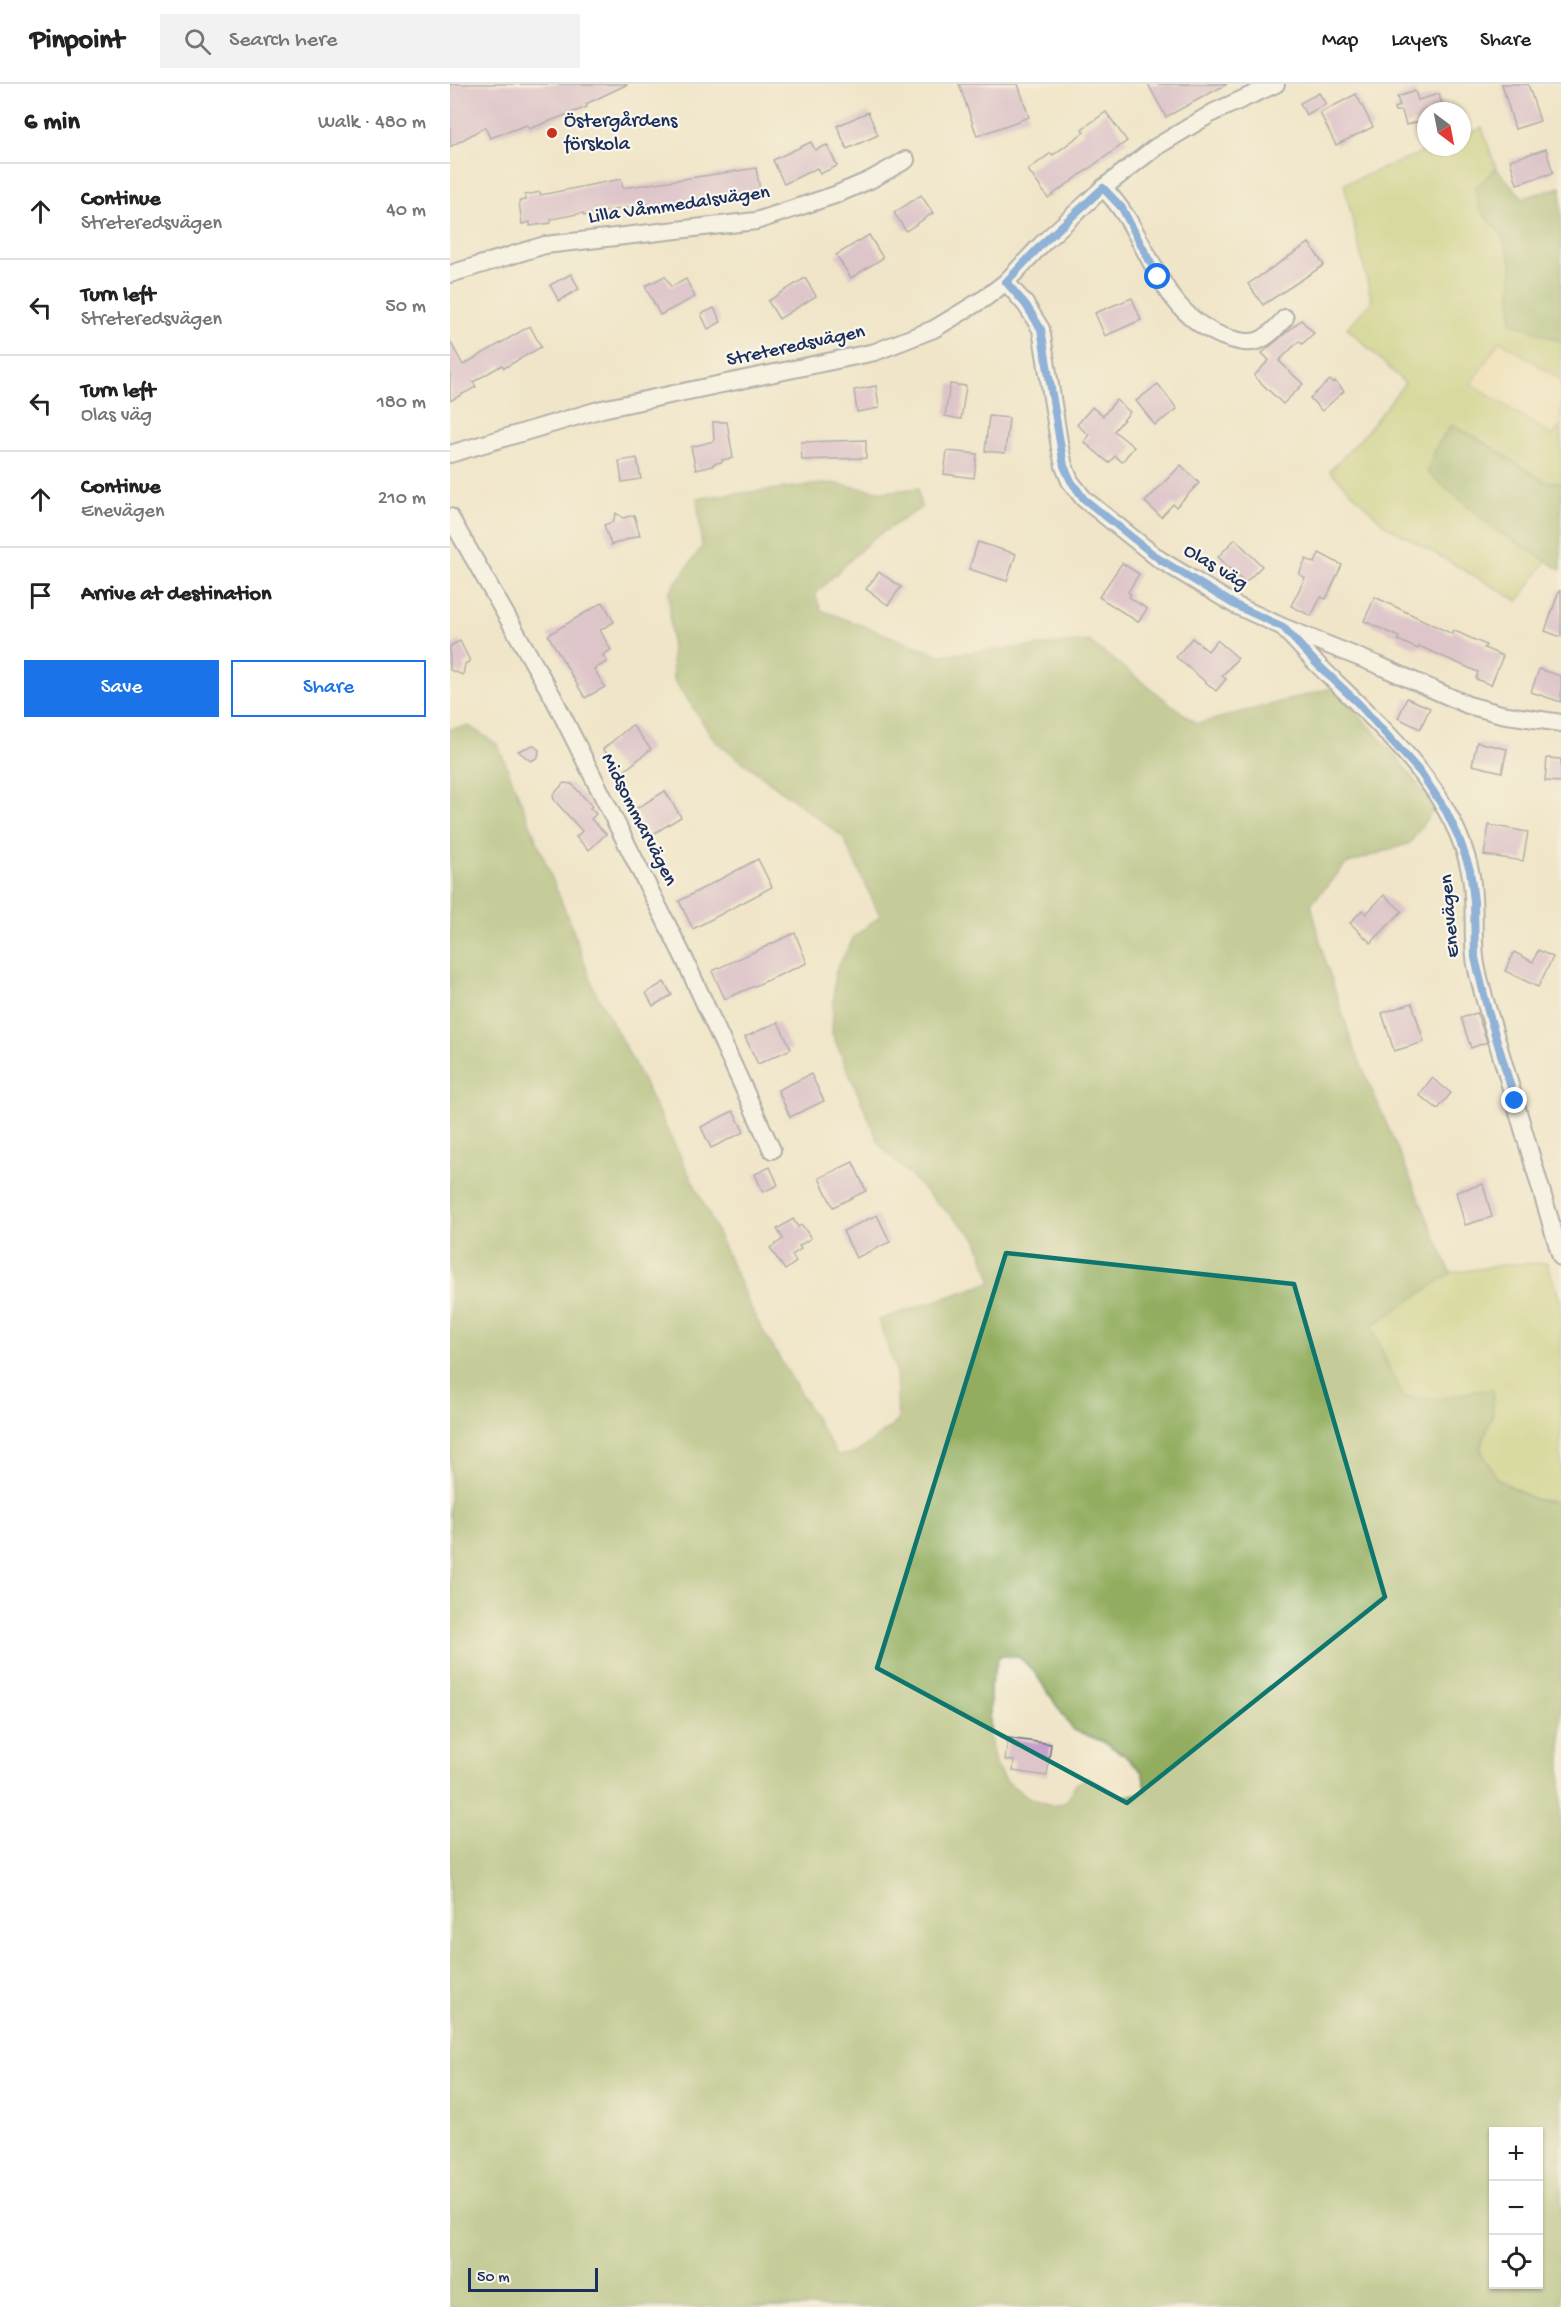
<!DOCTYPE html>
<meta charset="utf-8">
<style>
:root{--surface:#fff;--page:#f2f2f2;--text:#222;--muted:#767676;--line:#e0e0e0;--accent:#1a73e8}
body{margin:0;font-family:"Gochi Hand",sans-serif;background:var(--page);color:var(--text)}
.controls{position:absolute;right:18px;bottom:18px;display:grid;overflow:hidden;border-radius:0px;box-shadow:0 2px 4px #0004}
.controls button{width:54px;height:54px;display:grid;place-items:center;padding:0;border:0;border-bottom:2px solid var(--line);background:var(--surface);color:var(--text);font:30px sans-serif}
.compass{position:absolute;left:967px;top:18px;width:54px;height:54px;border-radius:50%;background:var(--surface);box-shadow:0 2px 4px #0004;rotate:148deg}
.scale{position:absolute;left:18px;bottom:15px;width:130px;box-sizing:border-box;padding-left:6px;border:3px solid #1b2f5e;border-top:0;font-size:16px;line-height:21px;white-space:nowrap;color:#1b2f5e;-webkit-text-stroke:4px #fbf7ec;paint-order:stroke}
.stop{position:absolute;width:18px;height:18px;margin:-14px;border:4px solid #1a73e8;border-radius:50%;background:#fff}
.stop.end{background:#1a73e8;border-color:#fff;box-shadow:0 2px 6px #0008}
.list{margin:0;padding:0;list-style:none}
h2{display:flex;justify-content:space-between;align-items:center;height:78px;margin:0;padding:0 24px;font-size:26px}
h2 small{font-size:20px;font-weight:400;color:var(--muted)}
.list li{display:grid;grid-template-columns:39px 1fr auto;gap:18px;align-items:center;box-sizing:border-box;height:96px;padding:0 24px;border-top:2px solid var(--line)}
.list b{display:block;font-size:22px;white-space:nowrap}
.list p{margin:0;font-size:20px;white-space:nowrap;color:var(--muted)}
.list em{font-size:20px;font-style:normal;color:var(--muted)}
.actions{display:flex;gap:12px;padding:18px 24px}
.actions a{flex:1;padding:14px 0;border:2px solid var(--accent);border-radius:0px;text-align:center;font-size:21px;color:var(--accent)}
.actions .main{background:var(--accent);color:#fff}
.icon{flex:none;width:33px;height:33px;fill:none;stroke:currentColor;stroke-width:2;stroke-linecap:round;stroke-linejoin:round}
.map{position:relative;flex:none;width:1111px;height:2223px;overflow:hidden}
header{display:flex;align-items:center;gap:36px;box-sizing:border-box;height:84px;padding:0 30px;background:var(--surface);border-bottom:2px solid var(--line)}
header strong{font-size:28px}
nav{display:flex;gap:33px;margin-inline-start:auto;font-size:21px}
.search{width:420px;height:54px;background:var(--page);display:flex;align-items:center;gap:15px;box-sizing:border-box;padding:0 21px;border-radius:0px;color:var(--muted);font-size:22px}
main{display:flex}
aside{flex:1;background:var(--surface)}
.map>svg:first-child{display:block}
.green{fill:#b9c96b;stroke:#6a7c64;stroke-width:1.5}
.forest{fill:#92ad5f;stroke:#566e5e;stroke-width:1.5;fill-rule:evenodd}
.sand{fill:#eeda9e;stroke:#84847e;stroke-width:1.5}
.building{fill:#c89ecd}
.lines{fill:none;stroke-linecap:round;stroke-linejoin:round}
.minor-casing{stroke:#666f83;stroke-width:20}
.minor{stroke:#fff;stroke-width:16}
.route{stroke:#1a73e8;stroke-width:8}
.marked{fill:none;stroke:#0f766e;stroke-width:4.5;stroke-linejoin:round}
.poi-dot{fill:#c8321e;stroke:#fbf7ec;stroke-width:2}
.labels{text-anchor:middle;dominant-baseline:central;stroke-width:4.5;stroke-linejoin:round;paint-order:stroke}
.poi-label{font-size:20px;fill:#1b2f5e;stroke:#fbf7ec;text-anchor:start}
.street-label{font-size:20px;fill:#1b2f5e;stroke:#fbf7ec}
</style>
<header>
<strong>Pinpoint</strong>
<div class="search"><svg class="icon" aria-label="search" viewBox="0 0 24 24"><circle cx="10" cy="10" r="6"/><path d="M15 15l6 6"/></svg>Search here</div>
<nav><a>Map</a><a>Layers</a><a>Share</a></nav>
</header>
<main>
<aside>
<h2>6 min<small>Walk · 480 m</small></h2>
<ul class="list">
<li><svg class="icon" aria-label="ahead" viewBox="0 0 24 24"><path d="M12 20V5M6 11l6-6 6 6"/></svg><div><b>Continue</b><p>Streteredsvägen</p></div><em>40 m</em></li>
<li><svg class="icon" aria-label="left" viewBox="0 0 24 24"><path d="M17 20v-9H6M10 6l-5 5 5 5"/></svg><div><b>Turn left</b><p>Streteredsvägen</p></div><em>50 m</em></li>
<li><svg class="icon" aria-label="left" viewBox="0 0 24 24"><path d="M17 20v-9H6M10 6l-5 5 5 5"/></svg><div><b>Turn left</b><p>Olas väg</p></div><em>180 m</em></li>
<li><svg class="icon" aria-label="ahead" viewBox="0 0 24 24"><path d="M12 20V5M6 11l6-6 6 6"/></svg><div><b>Continue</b><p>Enevägen</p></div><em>210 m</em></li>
<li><svg class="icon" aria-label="arrive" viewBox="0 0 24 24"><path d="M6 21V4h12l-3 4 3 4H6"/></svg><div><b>Arrive at destination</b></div></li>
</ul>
<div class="actions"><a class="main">Save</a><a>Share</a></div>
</aside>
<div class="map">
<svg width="1111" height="2223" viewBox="0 0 1111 2223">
<rect width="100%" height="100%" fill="#fbf7ec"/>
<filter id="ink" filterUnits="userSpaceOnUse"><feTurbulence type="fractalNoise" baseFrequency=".0167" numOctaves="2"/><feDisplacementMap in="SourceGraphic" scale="12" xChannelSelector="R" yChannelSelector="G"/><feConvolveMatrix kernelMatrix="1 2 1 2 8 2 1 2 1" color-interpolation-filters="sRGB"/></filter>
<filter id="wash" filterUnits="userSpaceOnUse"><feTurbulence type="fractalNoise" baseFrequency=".008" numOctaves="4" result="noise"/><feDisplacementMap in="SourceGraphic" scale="24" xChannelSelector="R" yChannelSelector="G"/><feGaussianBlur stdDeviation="1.35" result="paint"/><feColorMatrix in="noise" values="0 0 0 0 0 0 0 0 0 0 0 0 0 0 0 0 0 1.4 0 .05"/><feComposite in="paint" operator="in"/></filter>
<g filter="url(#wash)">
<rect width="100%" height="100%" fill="#f0e5c8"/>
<g class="green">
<polygon points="1032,44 1046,84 1025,105 1030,126 1051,150 1062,180 1061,237 1111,258 1111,399 1094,397 1027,354 1046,446 1097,476 1068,517 935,441 880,387 913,352 955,299 897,244 922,217 894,100 986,63 1012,63 1012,52"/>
<polygon points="1097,1179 1111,1218 1111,1419 1083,1415 1047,1395 1030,1364 1043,1330 1025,1307 988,1315 954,1313 939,1284 922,1242 1001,1189 1060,1180"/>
</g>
<g class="forest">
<polygon points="1046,84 1073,114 1111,103 1111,258 1061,238 1062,179 1051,150 1030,126 1025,104"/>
<polygon points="1001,341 1027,354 1094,397 1111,399 1111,486 1046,446 977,388 986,363"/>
<path d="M381,399l53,9 34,-4 3,20 -49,31 -57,55 6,16 119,45 149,-14 108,83 138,-37 63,72 37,48 -25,36 -64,21 -35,40 12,49 30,93 98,227 -79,53 17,42 15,29 34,2 37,-8 18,-1v24l-13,34 17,31 36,20 28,4v804h-1111v-1578l19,-3 29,19 73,180 23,64 40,74 74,149 48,107 81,136 19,-2 42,-32 -2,-50 -18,-51 114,-38 -16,-44 -42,-38 -54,-55 -48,-112 3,-60 19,-36 26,-21 -37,-79 -128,-96 -42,-63 -4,-86 33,-45 -5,-49zM549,1572h19l17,17 38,57 29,11 21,13 19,18 5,20 -27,5 -33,-19 -11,6 -10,18 -12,4 -27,-9 -23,-18 -9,-15 -5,-26v-52zM1044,2048h44v152h-44z"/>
</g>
<polygon class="sand" points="1050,256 1111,296 1111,341 1103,352 1021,300"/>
<g id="blocks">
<g class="building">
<polygon points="0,0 178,0 136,20 137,23 79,45 77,41 40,54 35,43 0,63"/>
<polygon points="509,0 568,0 579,33 527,52"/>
<polygon points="698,0 777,0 716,33"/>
<polygon points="1052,0 1078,0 1090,37 1065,45"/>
<polygon points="965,7 968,16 989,10 994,27 976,27 976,35 956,41 952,27 945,27 944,24 950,22 947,13"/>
<polygon points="869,9 876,20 856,31 850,19"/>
<polygon points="906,10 923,43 886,61 870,29"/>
<polygon points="418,28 428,51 397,65 387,42"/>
<polygon points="656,28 677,57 598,114 578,86 601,69 603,71 634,48 632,45"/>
<polygon points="361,58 365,66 377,61 387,82 370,90 367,84 334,100 323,76"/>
<polygon points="1096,65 1103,89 1067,100 1060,76"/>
<polygon points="306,84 311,111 271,118 271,113 199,125 199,120 189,121 134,132 133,129 101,135 101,139 80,142 80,138 72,140 69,117 76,116 75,111 90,108 91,111 171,95 173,104"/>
<polygon points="471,111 483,129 456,147 444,129"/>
<polygon points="419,151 433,174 401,194 386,171"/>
<polygon points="859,159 874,181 813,221 798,200"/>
<polygon points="121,190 129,205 109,217 100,201"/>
<polygon points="215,192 221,203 236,195 245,213 210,231 195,202"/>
<polygon points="355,194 366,212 329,235 318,217"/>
<polygon points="682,214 691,236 655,252 645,229"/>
<polygon points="264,224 271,238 258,245 251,230"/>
<polygon points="851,236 864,249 852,260 849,257 829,277 853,300 833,320 804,292 819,276 812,269"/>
<polygon points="80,242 91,263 54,284 52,281 23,298 26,303 0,317 0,257 13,281"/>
<polygon points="880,296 883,299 885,297 894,307 872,327 860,314"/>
<polygon points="500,300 516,302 511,335 495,332"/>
<polygon points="708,300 727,325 705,341 686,317"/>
<polygon points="426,302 429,324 407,328 404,306"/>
<polygon points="666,316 680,328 664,347 684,363 672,378 665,372 659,379 634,358 639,351 627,341 642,323 653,332"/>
<polygon points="539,332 559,334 555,369 535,367"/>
<polygon points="263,338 277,338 283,374 272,376 272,378 263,380 263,382 246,386 241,363 264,357"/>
<polygon points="416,356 416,374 352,376 351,358"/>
<polygon points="497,367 527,370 524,394 494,390"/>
<polygon points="187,374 191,395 172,398 169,377"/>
<polygon points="731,381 749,399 726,423 723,420 711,433 695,418"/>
<polygon points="166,429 173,434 184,431 190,451 161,461 154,441 163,438"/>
<polygon points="785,455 812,482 795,499 768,473"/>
<polygon points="528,458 566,470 557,497 519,485"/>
<polygon points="869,469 892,481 876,515 871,513 861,532 841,522 855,494 849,490 856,475 865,479"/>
<polygon points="672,479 689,490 678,508 681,510 679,513 697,525 688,538 649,513"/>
<polygon points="429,488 451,503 438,521 416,505"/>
<polygon points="1109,507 1111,507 1111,553 1095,547"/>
<polygon points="925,513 1002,550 1003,546 1036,561 1034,564 1053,572 1041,601 1026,595 1028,588 969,562 968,565 948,556 949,553 914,537"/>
<polygon points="153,518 164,538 150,546 161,566 153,571 157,578 144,585 155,603 135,614 98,551"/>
<polygon points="742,554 758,567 767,556 788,574 772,592 776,595 766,607 726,573"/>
<polygon points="10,557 20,577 15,580 13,591 0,586 0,562"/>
<polygon points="1089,585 1111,592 1111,618 1081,608"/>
<polygon points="957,614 980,624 970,645 948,634"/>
<polygon points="182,641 201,665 173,688 153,665"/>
<polygon points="1027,658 1057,665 1052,688 1022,681"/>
<polygon points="83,661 89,666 88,673 81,677 68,667"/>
<polygon points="1097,674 1111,675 1111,698 1095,697"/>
<polygon points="114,699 122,700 142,722 140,724 146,730 141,735 156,750 139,766 126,753 132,747 104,716 103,711"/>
<polygon points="215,707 231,733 200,752 184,726"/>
<polygon points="1039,741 1078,748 1073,777 1034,771"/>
<polygon points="308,775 322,803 243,845 229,817"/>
<polygon points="934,811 952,827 921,859 900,839 912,826 916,830"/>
<polygon points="345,849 357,879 275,915 262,887"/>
<polygon points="1088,866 1103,873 1088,903 1055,887 1064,868 1083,878"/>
<polygon points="214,898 222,911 203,922 196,909"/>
<polygon points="962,919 974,958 944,967 932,929"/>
<polygon points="1027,929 1037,958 1021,964 1011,934"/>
<polygon points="328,938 341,965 308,980 295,953"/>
<polygon points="361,990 374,1017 340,1033 328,1006"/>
<polygon points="982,994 1001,1009 988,1025 969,1011"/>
<polygon points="283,1027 294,1048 261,1064 251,1043"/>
<polygon points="403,1078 416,1107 383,1123 369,1094"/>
<polygon points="320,1083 328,1101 313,1108 305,1090"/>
<polygon points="1033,1100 1042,1133 1015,1141 1006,1108"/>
<polygon points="427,1131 440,1158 406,1174 393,1147"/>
<polygon points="343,1135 348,1143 352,1141 361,1154 349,1162 351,1165 342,1171 346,1178 335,1186 320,1164 333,1155 327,1145"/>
<polygon points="558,1654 601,1660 597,1692 563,1687 564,1677 555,1676"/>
</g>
</g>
</g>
<g filter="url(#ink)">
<use href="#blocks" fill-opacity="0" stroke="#666f83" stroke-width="1.5"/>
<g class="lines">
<defs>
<g id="minor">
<path d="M653,104c48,46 50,120 119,148 33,12 41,7 63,-18"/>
<polyline points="0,190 95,161 306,137 385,111 420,96 456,76"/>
<polyline points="556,198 576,221 591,245 610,364 614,382 620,397 634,415 709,475 785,521 833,543 928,581 1018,621 1051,630 1111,639"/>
<polyline points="0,370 152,325 425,268 484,245 535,214 556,198 593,159 653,104 706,63 764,28 826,0"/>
<polyline points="0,433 103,613 233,872 322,1066"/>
<path d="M836,547c11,11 21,23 31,33 59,58 135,122 153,207 6,28 2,57 5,86 1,13 6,27 9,40l77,260"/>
</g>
</defs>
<use href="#minor" class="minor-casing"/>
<use href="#minor" class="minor"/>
</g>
</g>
<g class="lines" filter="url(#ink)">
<polyline class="route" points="708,193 672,124 653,104 593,159 556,198 576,221 591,245 614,382 621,397 634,415 709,475 785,521 833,543 866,579 908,619 971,689 996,727 1009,754 1020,786 1024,817 1025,874 1038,927 1065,1017"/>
</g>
<path d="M0 0H1111V2223H0ZM556,1169l288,31 91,313 -258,206 -250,-135z" fill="#f0e5c8" fill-opacity=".55" fill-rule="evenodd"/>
<path class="marked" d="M556,1169l288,31 91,313 -258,206 -250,-135z"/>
<circle class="poi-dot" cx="102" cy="49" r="6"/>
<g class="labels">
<g class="poi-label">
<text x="114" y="38">Östergårdens<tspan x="114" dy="23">förskola</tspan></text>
</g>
<g class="street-label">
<text transform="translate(229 122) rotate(-8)">Lilla Våmmedalsvägen</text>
<text transform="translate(346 263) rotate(-12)">Streteredsvägen</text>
<text transform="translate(765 484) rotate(31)">Olas väg</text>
<text transform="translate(188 736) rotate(63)">Midsommarvägen</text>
<text transform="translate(1001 832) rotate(-95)">Enevägen</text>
</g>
</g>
</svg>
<div class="controls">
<button>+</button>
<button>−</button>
<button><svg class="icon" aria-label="locate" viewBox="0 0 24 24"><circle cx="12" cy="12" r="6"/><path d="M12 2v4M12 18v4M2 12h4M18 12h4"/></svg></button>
</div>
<svg class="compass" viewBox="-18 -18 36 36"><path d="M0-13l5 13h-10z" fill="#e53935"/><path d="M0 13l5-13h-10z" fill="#767676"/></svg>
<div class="scale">50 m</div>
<div class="stop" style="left:708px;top:193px"></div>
<div class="stop end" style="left:1065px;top:1017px"></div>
</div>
</main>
